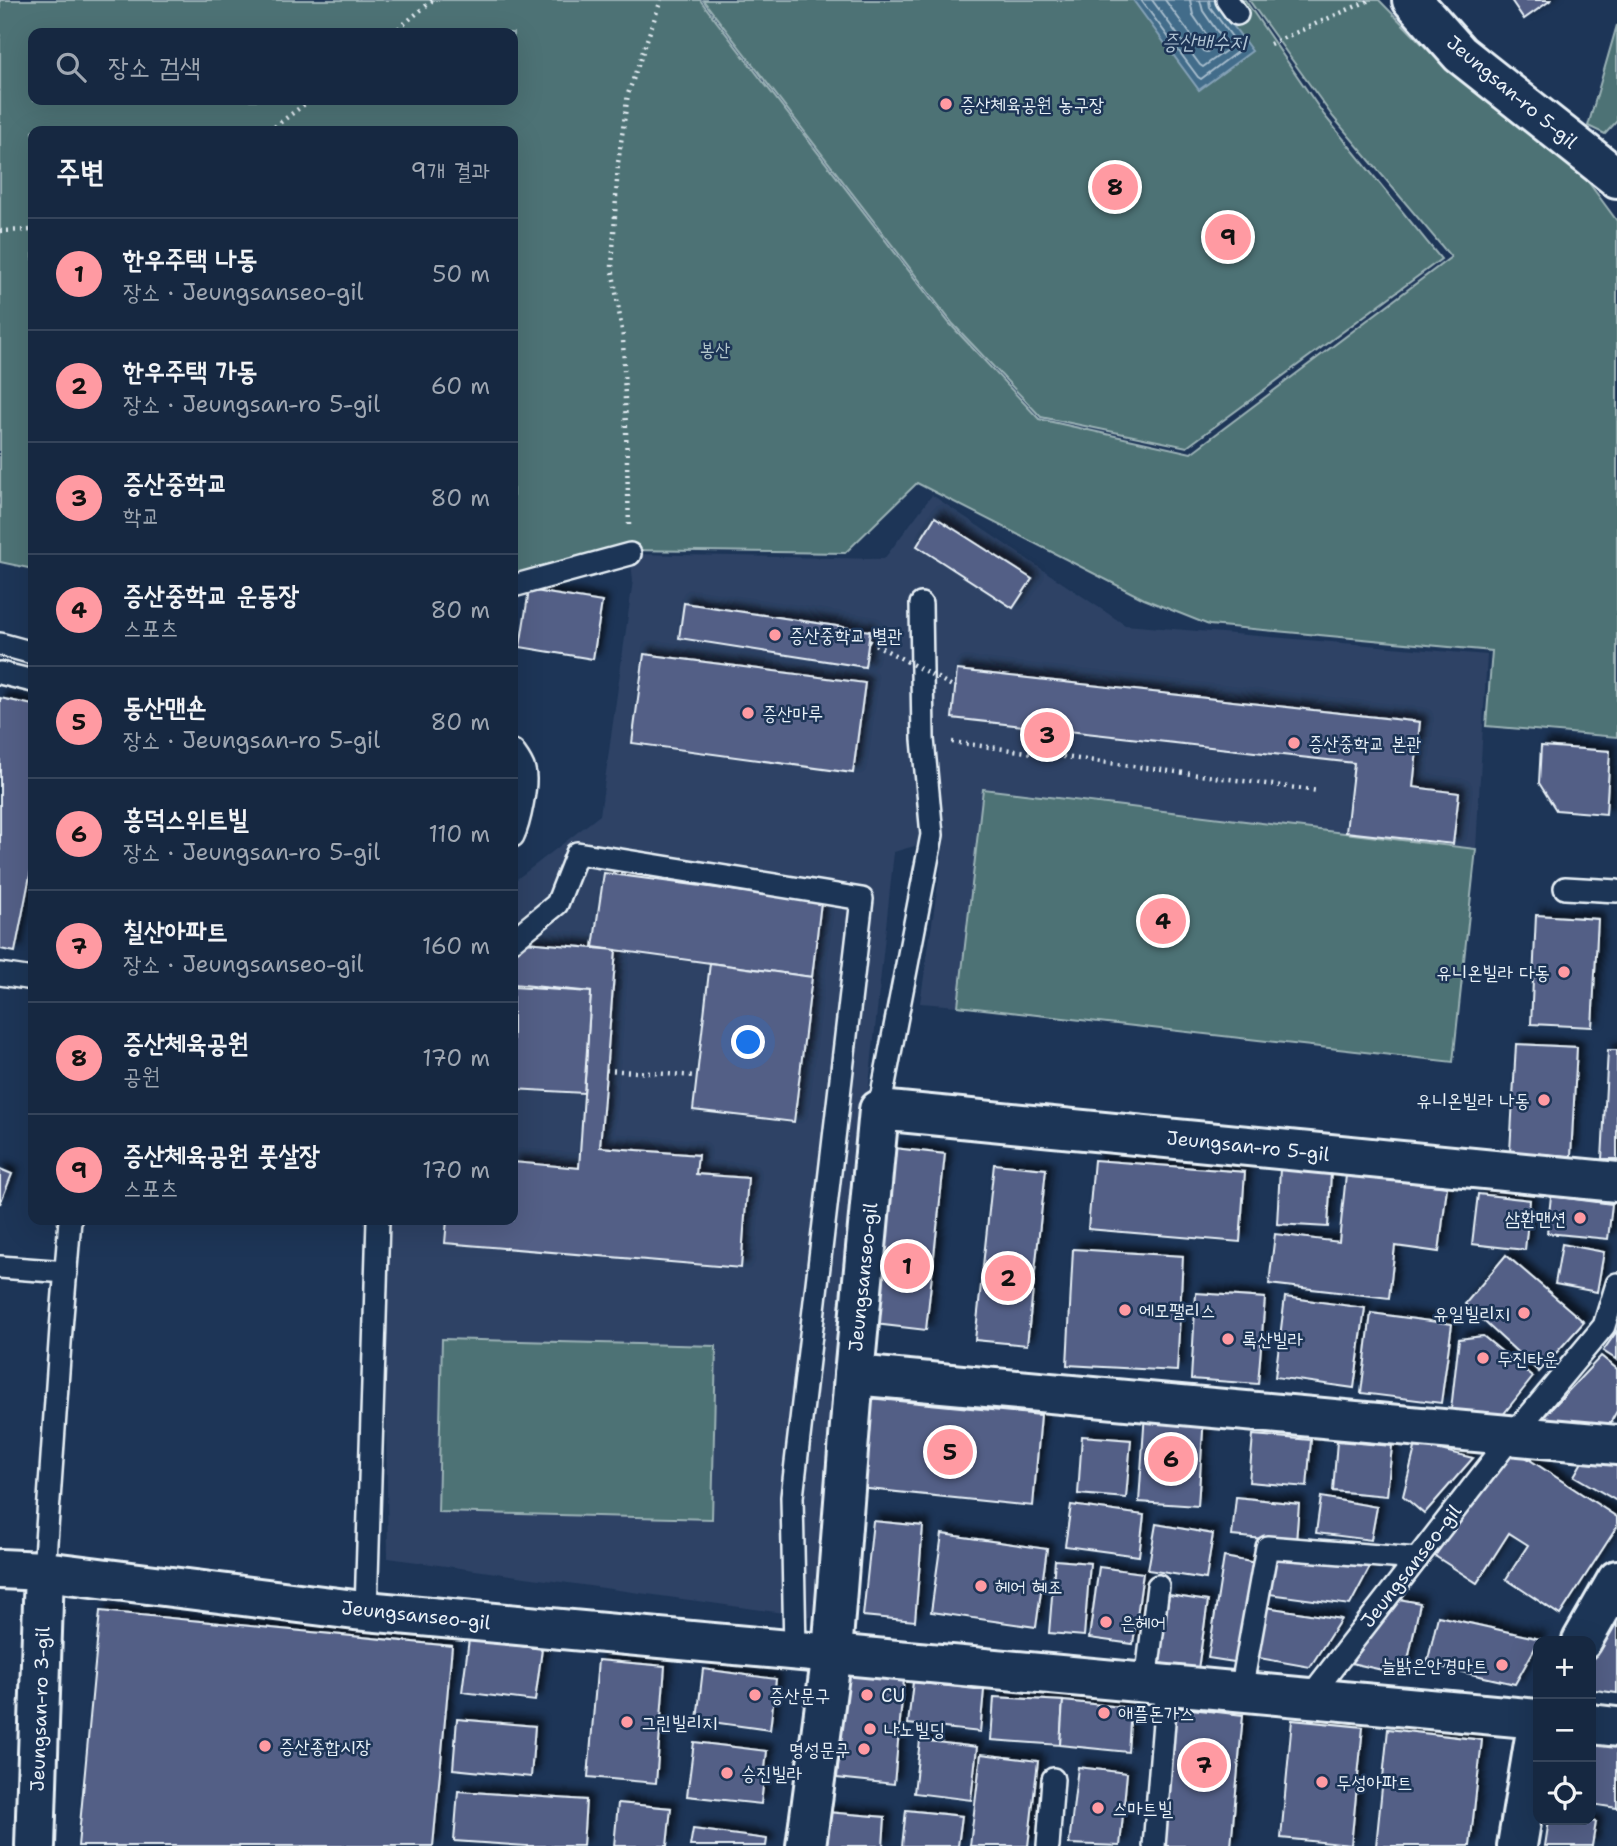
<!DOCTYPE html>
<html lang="ko">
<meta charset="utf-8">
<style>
:root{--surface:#162841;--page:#1f3048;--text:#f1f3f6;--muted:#9ea6b1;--line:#35445a;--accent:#ff9aa2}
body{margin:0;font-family:"Shantell Sans","Poor Story",sans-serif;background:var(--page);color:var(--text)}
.controls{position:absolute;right:21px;bottom:21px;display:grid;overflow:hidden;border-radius:14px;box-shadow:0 7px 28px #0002}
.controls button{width:63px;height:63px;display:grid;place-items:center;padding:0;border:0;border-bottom:2px solid var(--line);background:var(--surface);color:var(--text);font:35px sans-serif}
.you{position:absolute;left:749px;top:1043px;width:24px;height:24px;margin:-18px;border:5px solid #fff;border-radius:50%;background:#1a73e8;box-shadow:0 0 0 10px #1a73e833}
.badge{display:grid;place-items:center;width:46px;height:46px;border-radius:50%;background:var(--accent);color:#111;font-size:23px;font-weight:700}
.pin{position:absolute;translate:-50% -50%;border:4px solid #fff;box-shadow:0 2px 7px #0006}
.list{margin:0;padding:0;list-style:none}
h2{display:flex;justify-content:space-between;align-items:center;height:91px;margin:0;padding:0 28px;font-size:30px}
h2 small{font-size:23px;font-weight:400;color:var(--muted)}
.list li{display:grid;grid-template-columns:46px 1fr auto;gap:21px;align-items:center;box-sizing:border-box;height:112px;padding:0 28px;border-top:2px solid var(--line)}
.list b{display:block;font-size:26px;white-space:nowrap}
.list p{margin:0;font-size:23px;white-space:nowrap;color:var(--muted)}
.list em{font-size:23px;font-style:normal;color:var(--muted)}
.icon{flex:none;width:38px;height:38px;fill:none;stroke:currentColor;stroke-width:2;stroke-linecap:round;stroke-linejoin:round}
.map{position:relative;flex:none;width:1617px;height:1846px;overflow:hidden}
.search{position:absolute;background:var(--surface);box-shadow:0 7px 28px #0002;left:28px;top:28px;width:490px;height:77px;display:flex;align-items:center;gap:18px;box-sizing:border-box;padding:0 24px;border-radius:14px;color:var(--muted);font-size:26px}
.panel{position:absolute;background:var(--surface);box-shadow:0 7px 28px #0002;left:28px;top:126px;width:490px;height:1099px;border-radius:14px}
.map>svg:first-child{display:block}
.built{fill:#2d4265}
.green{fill:#4e7274;stroke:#9bb2b6;stroke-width:2;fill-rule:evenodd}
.water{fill:#426c8a;stroke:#84a1b6;stroke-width:2}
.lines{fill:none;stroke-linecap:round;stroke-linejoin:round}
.shore{stroke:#a6bccc;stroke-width:2}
.building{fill:#535f86;stroke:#e8f1f8;stroke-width:2;filter:url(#shadow)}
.service-casing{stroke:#e8f1f8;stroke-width:26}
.minor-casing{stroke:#e8f1f8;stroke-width:44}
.tertiary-casing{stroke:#e8f1f8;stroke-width:44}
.path{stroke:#e8f1f8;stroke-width:4.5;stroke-dasharray:2 5;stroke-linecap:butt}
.service{stroke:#1d3557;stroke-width:21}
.minor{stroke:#1d3557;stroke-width:38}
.tertiary{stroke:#1d3557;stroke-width:38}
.path-bridge{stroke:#e8f1f8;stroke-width:4.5;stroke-dasharray:2 5;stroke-linecap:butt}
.poi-dot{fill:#ff9aa2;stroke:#1d3557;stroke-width:2.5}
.labels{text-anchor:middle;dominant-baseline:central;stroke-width:5;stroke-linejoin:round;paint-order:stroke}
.street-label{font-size:19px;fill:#e8f1f8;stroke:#1d3557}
.poi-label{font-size:19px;fill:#e8f1f8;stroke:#1d3557;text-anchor:start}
.park-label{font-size:19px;fill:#b2c5ca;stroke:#1d3557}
.water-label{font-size:21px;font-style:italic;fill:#aec2d2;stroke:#1d3557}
</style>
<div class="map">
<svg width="1617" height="1846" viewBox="0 0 1617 1846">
<defs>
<filter id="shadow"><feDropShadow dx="6" dy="-6" stdDeviation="3.5" flood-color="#0009"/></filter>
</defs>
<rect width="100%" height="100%" fill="#1d3557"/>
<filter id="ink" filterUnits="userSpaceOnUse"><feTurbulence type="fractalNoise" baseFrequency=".0143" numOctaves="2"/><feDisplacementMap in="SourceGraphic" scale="14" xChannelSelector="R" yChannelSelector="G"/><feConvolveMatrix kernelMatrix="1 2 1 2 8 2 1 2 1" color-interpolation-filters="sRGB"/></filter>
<g filter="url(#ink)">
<polygon class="built" points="932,495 1125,625 1487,655 1476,849 1453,1062 958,1006 920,1003 945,837 894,852 812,1617 388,1558 383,1220 513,1220 513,882 600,815 633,580 630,554 884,559"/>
<g class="green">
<path d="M0,0h700l250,324 89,95 152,34 260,-196 -118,-140 -84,-117h130l52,53 155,126 31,42v516l-131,-11 6,-75 -283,-26 -65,-26 -227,-116 -72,70 -219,-3 -113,31v-450h-480v438l-33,-7zM33,33h480v67h-480z"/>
<polygon points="703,0 1245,0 1324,115 1441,259 1187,447 1041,417 953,324"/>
<polygon points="1617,25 1617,121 1605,134 1588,126"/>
<polygon points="983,789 1476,849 1453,1062 958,1006"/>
<polygon points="442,1339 716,1346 712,1519 438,1512"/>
</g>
<polygon class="water" points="1133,0 1214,0 1252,51 1199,90"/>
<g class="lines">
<g class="shore">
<polyline points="1141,0 1198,77 1201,79 1241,49 1210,7 1209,0"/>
<polyline points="1152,0 1200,65 1203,67 1227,50 1228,47 1203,11 1200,0"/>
<polyline points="1165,0 1203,51 1207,52 1213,47 1213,44 1193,15 1190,0"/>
</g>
</g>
<g class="building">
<polygon points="1511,0 1551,0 1524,19"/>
<polygon points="935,517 1032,579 1013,608 917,546"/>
<polygon points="529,590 602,602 593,659 520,647"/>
<polygon points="684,603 870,631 865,667 679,638"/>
<polygon points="644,654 865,683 853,773 632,743"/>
<polygon points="957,670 1420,722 1413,787 1459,793 1453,844 1346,832 1354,763 952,718"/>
<polygon points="0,698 33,705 33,860 15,952 0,949"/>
<polygon points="1541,746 1610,751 1606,814 1556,810 1539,783"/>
<polygon points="604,873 821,902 812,977 593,947"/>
<polygon points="1536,915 1598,919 1592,1027 1531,1024"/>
<polygon points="513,941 616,950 600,1147 698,1155 696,1174 748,1178 741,1268 445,1243 447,1220 513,1220 513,1162 579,1168 591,992 513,984"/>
<polygon points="710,963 812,977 794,1122 693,1110"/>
<polygon points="513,987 591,992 584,1093 513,1089"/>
<polygon points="1516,1044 1577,1047 1571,1156 1510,1152"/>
<polygon points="1608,1050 1617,1050 1617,1159 1602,1159"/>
<polygon points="894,1148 945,1154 926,1330 875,1324"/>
<polygon points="1094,1160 1245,1172 1240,1242 1088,1229"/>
<polygon points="994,1164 1046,1169 1027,1345 975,1340"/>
<polygon points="1280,1168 1331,1172 1328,1227 1277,1224"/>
<polygon points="0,1169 12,1174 0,1204"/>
<polygon points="1346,1175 1447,1187 1439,1252 1395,1246 1389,1298 1269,1284 1275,1234 1339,1242"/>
<polygon points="1478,1194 1530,1200 1525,1250 1472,1244"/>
<polygon points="1551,1196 1612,1204 1608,1239 1547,1233"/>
<polygon points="1562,1244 1604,1252 1597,1292 1555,1284"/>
<polygon points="1073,1249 1183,1256 1177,1371 1067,1365"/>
<polygon points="1506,1255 1584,1322 1539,1372 1465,1304"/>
<polygon points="1196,1293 1265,1298 1258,1384 1191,1379"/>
<polygon points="1285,1297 1365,1308 1354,1388 1275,1377"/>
<polygon points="1371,1313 1452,1324 1441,1403 1361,1393"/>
<polygon points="1617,1331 1617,1360 1603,1351"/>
<polygon points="1483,1336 1533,1377 1502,1416 1451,1410 1459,1339"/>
<polygon points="1601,1356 1617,1369 1617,1411 1609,1425 1541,1420"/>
<polygon points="868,1398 1041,1415 1033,1506 859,1488"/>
<polygon points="1145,1412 1204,1416 1198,1506 1139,1502"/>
<polygon points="1253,1435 1311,1440 1307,1487 1249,1482"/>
<polygon points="1082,1436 1131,1440 1126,1498 1078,1494"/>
<polygon points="1337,1441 1392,1446 1387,1496 1333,1491"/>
<polygon points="1416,1444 1473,1458 1424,1514 1403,1496"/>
<polygon points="1507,1445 1617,1517 1617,1527 1560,1615 1506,1579 1528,1545 1509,1533 1477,1583 1435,1556"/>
<polygon points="1586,1455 1617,1461 1617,1501 1574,1476"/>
<polygon points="1236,1497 1299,1504 1296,1542 1232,1536"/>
<polygon points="1321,1497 1377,1507 1371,1540 1316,1533"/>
<polygon points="1071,1505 1144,1515 1139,1556 1065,1546"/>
<polygon points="873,1521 923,1526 915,1621 863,1616"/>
<polygon points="1156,1524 1213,1534 1206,1579 1148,1570"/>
<polygon points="942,1534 1047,1549 1036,1627 931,1612"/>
<polygon points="1273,1555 1370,1567 1350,1605 1269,1594"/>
<polygon points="1224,1557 1256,1563 1241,1663 1208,1658"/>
<polygon points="1055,1560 1090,1563 1084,1636 1049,1633"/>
<polygon points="1099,1567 1143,1573 1133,1644 1089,1638"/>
<polygon points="1169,1595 1208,1601 1198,1669 1158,1663"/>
<polygon points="1399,1599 1420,1603 1405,1675 1351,1663"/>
<polygon points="1266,1607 1341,1619 1310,1667 1259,1658"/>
<polygon points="100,1611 452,1646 433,1846 78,1846"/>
<polygon points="1617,1611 1617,1693 1595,1690 1591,1685 1591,1648"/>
<polygon points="1438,1616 1540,1639 1515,1684 1427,1664"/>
<polygon points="469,1639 542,1649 535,1701 462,1692"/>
<polygon points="598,1660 665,1666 656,1783 588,1777"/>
<polygon points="703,1669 776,1679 770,1730 697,1720"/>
<polygon points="847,1674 904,1679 894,1784 837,1778"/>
<polygon points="913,1682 984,1690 980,1732 908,1724"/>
<polygon points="994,1697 1063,1701 1060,1745 991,1740"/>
<polygon points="1063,1701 1131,1708 1128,1752 1060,1745"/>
<polygon points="1174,1707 1243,1715 1231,1846 1165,1846"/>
<polygon points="457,1719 535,1726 531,1777 453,1769"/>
<polygon points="1292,1720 1363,1727 1351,1845 1281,1838"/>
<polygon points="1388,1729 1482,1740 1470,1846 1376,1846"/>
<polygon points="920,1740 977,1747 971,1800 914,1793"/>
<polygon points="694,1742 767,1751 761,1804 687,1796"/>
<polygon points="1591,1742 1617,1746 1617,1808 1591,1804"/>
<polygon points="981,1754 1038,1761 1028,1846 970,1846"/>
<polygon points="1078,1767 1127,1773 1120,1846 1069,1844"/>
<polygon points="458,1791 586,1800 583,1846 526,1846 454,1841"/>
<polygon points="618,1803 671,1808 667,1846 614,1846"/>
<polygon points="906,1810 962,1816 958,1846 902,1846"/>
<polygon points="826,1812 885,1817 883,1846 823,1846"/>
<polygon points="1549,1820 1585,1820 1596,1822 1592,1846 1545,1846"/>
<polygon points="693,1829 767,1839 766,1846 690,1846"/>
</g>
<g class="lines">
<defs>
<g id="service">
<polyline points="1227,0 1237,14"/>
<polyline points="513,586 630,554"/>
<polyline points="0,644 33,653"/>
<polyline points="0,673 33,681"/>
<path d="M513,751c5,7 9,12 11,19 4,13 -5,54 -11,66"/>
<polyline points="1565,888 1617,891"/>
<polyline points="513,940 557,904 577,853 862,899 792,1497 795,1650"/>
<polyline points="0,974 33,979"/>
<polyline points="879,1110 932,835 923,739 921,604"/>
<polyline points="0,1267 66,1272"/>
<polyline points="44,1571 61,1329 70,1220"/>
<polyline points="366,1611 378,1220"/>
<polyline points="1146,1682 1158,1586"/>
<polyline points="1241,1691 1267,1547 1417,1559"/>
<polyline points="1309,1698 1513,1435 1604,1326 1617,1284"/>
<polyline points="1048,1846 1053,1779"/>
<polyline points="1154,1846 1167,1685"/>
</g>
<g id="minor">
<polyline points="1412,0 1460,54 1617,178"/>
<polyline points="854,1375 1617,1445"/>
<polyline points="1582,1641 1617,1580"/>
<polyline points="806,1846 832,1653 854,1375 879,1110 1617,1182"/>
<polyline points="1517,1846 1538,1719"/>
</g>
<g id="tertiary">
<polyline points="0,1569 44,1571 355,1610 1538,1719"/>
<polyline points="1591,1724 1617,1727"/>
<polyline points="35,1846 44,1571"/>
</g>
</defs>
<use href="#service" class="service-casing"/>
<use href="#minor" class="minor-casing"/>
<use href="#tertiary" class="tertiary-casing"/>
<g class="path">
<polyline points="393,33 433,0"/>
<polyline points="1270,44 1370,0"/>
<polyline points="269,131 310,100"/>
<polyline points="0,231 33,230"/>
<polyline points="629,525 623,337 612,267 618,163 628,94 661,0"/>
<polyline points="952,742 1319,791"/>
<polyline points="606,1070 697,1076"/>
</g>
<use href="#service" class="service"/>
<use href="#minor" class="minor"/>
<use href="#tertiary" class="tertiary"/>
<polyline class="path-bridge" points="869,641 956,688"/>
</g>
</g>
<g class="poi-dot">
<circle cx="946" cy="104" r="7"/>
<circle cx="775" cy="635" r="7"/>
<circle cx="748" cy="713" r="7"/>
<circle cx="1294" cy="743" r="7"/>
<circle cx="1564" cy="972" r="7"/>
<circle cx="1544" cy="1100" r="7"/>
<circle cx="1580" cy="1218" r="7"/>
<circle cx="1125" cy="1310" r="7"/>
<circle cx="1524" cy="1313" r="7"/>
<circle cx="1228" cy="1339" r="7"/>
<circle cx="1483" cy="1358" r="7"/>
<circle cx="981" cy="1586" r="7"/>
<circle cx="1106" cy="1622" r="7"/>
<circle cx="1502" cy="1665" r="7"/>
<circle cx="755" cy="1695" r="7"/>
<circle cx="867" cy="1695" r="7"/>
<circle cx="1104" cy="1713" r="7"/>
<circle cx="627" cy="1722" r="7"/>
<circle cx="870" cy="1729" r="7"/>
<circle cx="265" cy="1746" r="7"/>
<circle cx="864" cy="1749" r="7"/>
<circle cx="727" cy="1773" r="7"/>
<circle cx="1322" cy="1782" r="7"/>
<circle cx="1098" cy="1808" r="7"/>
</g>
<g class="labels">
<g class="street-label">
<text transform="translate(1512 92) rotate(40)">Jeungsan-ro 5-gil</text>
<text transform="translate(1248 1146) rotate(6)">Jeungsan-ro 5-gil</text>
<text transform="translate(863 1277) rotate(-84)">Jeungsanseo-gil</text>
<text transform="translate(1411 1566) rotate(-52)">Jeungsanseo-gil</text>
<text transform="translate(416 1615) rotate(6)">Jeungsanseo-gil</text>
<text transform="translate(40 1709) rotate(-88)">Jeungsan-ro 3-gil</text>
</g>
<g class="poi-label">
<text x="960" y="104">증산체육공원 농구장</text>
<text x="789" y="635">증산중학교 별관</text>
<text x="762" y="713">증산마루</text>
<text x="1308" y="743">증산중학교 본관</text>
<text x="1550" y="972" text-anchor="end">유니온빌라 다동</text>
<text x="1530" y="1100" text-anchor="end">유니온빌라 나동</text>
<text x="1566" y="1218" text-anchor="end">삼환맨션</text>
<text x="1139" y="1310">에모팰리스</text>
<text x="1510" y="1313" text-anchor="end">유일빌리지</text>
<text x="1242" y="1339">록산빌라</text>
<text x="1497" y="1358">두진타운</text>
<text x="995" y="1586">헤어 혜조</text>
<text x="1120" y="1622">은헤어</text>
<text x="1488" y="1665" text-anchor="end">늘밝은안경마트</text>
<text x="769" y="1695">증산문구</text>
<text x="881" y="1695">CU</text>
<text x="1118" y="1713">애플돈가스</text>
<text x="641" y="1722">그린빌리지</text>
<text x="884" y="1729">나노빌딩</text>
<text x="279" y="1746">증산종합시장</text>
<text x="850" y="1749" text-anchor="end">명성문구</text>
<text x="741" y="1773">승진빌라</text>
<text x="1336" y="1782">두성아파트</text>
<text x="1112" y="1808">스마트빌</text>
</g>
<g class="park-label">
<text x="715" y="349">봉산</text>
</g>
<g class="water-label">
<text x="1204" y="42">증산배수지</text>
</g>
</g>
</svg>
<div class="controls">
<button>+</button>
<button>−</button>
<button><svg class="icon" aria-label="locate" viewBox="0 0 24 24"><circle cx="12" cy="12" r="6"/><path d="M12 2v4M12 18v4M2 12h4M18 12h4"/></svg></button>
</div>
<div class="you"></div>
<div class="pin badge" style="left:907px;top:1266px">1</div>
<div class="pin badge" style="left:1008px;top:1278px">2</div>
<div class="pin badge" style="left:1047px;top:735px">3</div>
<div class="pin badge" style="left:1163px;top:921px">4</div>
<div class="pin badge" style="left:950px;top:1452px">5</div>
<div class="pin badge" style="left:1171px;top:1459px">6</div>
<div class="pin badge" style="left:1204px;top:1765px">7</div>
<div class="pin badge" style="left:1115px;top:187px">8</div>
<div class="pin badge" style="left:1228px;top:237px">9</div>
<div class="search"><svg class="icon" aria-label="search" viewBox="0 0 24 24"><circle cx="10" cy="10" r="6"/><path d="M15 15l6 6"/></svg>장소 검색</div>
<section class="panel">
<h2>주변<small>9개 결과</small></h2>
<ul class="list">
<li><span class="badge">1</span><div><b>한우주택 나동</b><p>장소 · Jeungsanseo-gil</p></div><em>50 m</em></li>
<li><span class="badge">2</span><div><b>한우주택 가동</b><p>장소 · Jeungsan-ro 5-gil</p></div><em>60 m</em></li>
<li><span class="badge">3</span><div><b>증산중학교</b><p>학교</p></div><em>80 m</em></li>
<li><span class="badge">4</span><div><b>증산중학교 운동장</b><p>스포츠</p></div><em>80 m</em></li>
<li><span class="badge">5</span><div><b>동산맨숀</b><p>장소 · Jeungsan-ro 5-gil</p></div><em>80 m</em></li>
<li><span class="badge">6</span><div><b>흥덕스위트빌</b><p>장소 · Jeungsan-ro 5-gil</p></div><em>110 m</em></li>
<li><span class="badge">7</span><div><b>칠산아파트</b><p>장소 · Jeungsanseo-gil</p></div><em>160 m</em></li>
<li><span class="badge">8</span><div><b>증산체육공원</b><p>공원</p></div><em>170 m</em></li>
<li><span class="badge">9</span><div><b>증산체육공원 풋살장</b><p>스포츠</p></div><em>170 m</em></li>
</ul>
</section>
</div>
